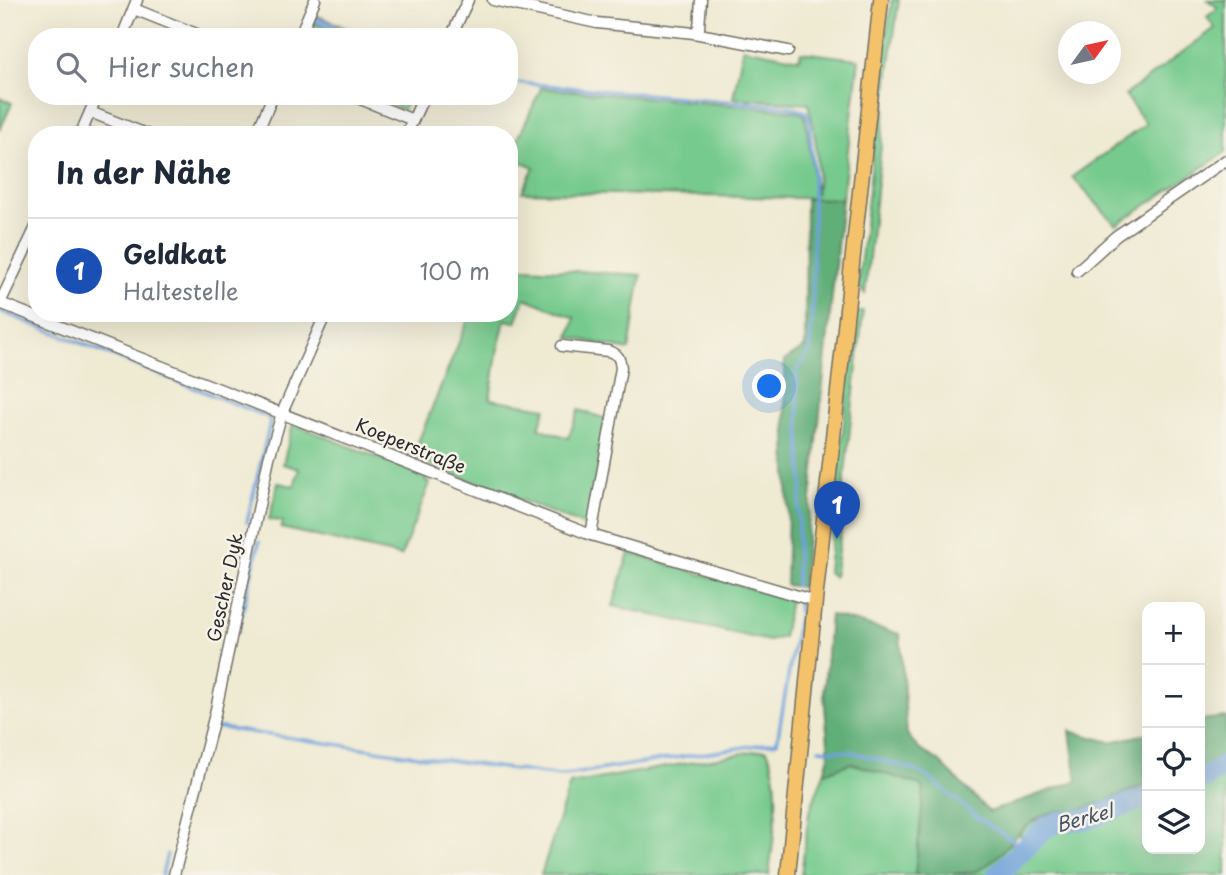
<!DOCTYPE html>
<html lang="de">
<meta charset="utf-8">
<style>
:root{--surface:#fff;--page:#f6f6f7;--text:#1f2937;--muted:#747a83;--line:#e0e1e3;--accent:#1a73e8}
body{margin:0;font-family:"Playpen Sans",sans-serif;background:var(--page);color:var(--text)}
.controls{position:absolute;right:21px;bottom:21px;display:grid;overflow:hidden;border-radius:14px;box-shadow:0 7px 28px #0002}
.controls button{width:63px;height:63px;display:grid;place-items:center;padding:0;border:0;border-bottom:2px solid var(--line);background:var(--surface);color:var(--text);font:35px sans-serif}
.compass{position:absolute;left:1058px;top:21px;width:63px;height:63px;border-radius:50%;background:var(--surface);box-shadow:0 7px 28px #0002;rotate:57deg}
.you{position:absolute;left:770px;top:387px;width:24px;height:24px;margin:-18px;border:5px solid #fff;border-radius:50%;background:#1a73e8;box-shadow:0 0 0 10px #1a73e833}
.badge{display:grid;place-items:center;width:46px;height:46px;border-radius:50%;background:var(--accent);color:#fff;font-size:23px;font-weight:700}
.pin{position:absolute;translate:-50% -58px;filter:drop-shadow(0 2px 4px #0008)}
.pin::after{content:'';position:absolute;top:37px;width:24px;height:21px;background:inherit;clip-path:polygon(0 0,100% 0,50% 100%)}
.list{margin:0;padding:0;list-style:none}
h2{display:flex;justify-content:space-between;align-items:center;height:91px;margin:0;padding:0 28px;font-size:30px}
h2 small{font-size:23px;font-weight:400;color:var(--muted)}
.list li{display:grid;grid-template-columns:46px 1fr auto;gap:21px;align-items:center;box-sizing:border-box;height:105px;padding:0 28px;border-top:2px solid var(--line)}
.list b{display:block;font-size:26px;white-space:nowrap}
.list p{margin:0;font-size:23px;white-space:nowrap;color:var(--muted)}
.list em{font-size:23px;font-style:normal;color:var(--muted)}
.icon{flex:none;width:38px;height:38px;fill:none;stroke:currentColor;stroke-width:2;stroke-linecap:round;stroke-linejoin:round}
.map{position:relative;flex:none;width:1226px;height:875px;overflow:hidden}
.search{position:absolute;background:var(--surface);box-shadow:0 7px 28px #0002;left:28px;top:28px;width:490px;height:77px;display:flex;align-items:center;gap:18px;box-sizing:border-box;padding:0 24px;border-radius:28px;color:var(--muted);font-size:26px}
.panel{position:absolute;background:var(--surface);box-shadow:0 7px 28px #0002;left:28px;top:126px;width:490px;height:196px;border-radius:28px}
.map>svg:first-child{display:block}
.green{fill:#76ca8d;stroke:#507a5c;stroke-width:2}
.forest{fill:#60ae78;stroke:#466c52;stroke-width:2}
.water{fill:#6fa1da;stroke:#4d6682;stroke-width:2}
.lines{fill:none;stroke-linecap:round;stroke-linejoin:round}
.stream{stroke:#6fa1da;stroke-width:3.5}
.river{stroke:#6fa1da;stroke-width:21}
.minor-casing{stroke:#706e65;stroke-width:13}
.major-casing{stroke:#706e65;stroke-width:17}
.minor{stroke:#fff;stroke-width:10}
.major{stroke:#f3c26a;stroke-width:14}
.labels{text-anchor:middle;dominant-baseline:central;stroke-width:5;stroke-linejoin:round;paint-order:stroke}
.street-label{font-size:18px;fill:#2b2b2b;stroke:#f7f3e8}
.water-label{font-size:19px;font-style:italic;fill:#435468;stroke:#f7f3e8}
</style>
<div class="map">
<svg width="1226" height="875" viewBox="0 0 1226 875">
<rect width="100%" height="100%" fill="#f7f3e8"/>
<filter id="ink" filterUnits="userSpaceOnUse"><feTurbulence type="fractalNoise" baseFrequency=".0143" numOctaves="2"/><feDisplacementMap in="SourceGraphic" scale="14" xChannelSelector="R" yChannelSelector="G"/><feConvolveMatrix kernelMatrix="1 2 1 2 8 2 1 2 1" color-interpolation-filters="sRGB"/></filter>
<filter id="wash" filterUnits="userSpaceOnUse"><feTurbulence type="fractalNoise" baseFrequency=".00686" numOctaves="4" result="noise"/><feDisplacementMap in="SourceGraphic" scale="28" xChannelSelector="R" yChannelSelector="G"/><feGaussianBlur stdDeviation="1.57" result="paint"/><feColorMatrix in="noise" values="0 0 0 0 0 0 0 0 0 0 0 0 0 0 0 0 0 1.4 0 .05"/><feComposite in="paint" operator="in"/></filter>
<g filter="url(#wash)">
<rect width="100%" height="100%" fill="#efead2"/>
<g class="green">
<polygon points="892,0 899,0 890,62 865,294 858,287 886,38"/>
<polygon points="1208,0 1226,0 1226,152 1116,225 1072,177 1146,124 1125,95 1215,28 1207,17 1218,8"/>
<polygon points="312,22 333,31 338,24 346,28 345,35 349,36 306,37"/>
<path d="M743,48l56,11 2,-7 58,7 -17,140 -320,-7 12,-25 -24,-10 31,-69 255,23 9,4 11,79c4,-30 0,-60 -8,-90l-75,-6z"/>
<polygon points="370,96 409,96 403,110"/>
<polygon points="0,98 12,103 0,130"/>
<polygon points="509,267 641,275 629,350 569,337 575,318 525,298 516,322 505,320 497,353 490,399 546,408 539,428 568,438 579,410 609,420 588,527 412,457 471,313 509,313"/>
<polygon points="863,311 844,482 844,510 834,577 828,572 856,313"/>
<polygon points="293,424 427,477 425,481 430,483 401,556 281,528 283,522 269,519 278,483 294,486 299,469 283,464"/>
<polygon points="629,553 790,600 783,637 769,641 613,606"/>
<path d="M760,750h7c17,36 6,87 2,125h-228l29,-91z"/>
<polygon points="1226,753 1226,759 1200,777 1200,770"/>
<polygon points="850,763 920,784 924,789 915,875 801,875 809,813 824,773"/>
<polygon points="1226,770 1226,875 1011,875 1019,856 1047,831 1089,823 1147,802 1147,849 1200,849 1200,786 1213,781"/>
<path d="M1147,784v8l-60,23 -30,4 -14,5 -17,15 -8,-5c27,-28 55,-20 88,-32 14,-5 28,-12 41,-18z"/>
<polygon points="1010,843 1015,845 1005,861 988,875 953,875 977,871"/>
</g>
<g class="forest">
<polygon points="806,199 842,199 802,587 786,585 788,509 784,361 805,347"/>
<path d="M830,615l70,19 7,100 12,15 20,12 50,51 88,-31 -7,-50 40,11 37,-8v50c-23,9 -45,21 -70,26 -9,2 -19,0 -27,3 -31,9 -44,43 -71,57 -18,5 -45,5 -64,5l9,-86 -4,-4 -69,-22 -27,10 5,-17 -5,-63z"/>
<polygon points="1226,717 1226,753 1200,770 1200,720"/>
</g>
<polygon class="water" points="315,15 338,24 333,31 312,22"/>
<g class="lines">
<g class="stream">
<polyline points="509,82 791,107 806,112 809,119 813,168 813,296 810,351 796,371 803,487 799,508 796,586"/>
<polyline points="0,311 268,417 270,423 247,522"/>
<polyline points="238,631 259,542"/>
<polyline points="214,727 559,776 777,742 799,613 798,603"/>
<polyline points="819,749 852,752 915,770 930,778 979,819 1024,847"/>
<polyline points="162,875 167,854"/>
</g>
<g class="river">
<polyline points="1200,781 1226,765"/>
<polyline points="997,875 1046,827 1058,822 1088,819 1147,797"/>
</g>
</g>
</g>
<g filter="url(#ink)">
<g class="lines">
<defs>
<g id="minor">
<polyline points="493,0 597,23 694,33 788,51"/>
<polyline points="134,9 204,37"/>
<polyline points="694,33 699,28 701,0"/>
<polyline points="122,37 137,0"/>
<polyline points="299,37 315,0"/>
<polyline points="451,37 468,0"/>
<polyline points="353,96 413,120"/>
<polyline points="90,112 149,135"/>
<polyline points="80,135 97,96"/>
<polyline points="256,135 273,96"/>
<polyline points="406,135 424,96"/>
<polyline points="1077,271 1116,236 1226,160"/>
<polyline points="0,303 591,535 815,601"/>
<polyline points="0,303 37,225"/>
<path d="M562,346l46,5c10,3 12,7 13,17l-30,167"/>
<polyline points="174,875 215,714 269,458 282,413 326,313"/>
</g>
<polyline id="major" points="788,875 815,601 881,0"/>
</defs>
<use href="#minor" class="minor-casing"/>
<use href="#major" class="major-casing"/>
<use href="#minor" class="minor"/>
<use href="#major" class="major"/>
</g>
</g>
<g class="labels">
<g class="street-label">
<text transform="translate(411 445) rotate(22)">Koeperstraße</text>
<text transform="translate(224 587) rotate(-78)">Gescher Dyk</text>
</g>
<g class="water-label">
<text transform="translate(1084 817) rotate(-15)">Berkel</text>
</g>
</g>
</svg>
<div class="controls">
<button>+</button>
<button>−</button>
<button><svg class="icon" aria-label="locate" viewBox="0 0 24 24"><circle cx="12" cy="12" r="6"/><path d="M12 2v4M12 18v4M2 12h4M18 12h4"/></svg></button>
<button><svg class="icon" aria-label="layers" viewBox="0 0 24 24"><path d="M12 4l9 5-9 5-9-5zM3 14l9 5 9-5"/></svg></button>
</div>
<svg class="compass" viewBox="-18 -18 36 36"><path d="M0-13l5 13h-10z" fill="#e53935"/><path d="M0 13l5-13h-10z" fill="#747a83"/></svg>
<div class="you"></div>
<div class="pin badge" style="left:837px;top:539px;background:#1a4fb4">1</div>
<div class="search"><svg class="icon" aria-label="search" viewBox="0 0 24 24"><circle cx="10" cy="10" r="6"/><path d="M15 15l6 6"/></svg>Hier suchen</div>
<section class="panel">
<h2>In der Nähe<small></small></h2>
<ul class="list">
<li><span class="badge" style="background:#1a4fb4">1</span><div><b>Geldkat</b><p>Haltestelle</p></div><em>100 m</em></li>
</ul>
</section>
</div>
